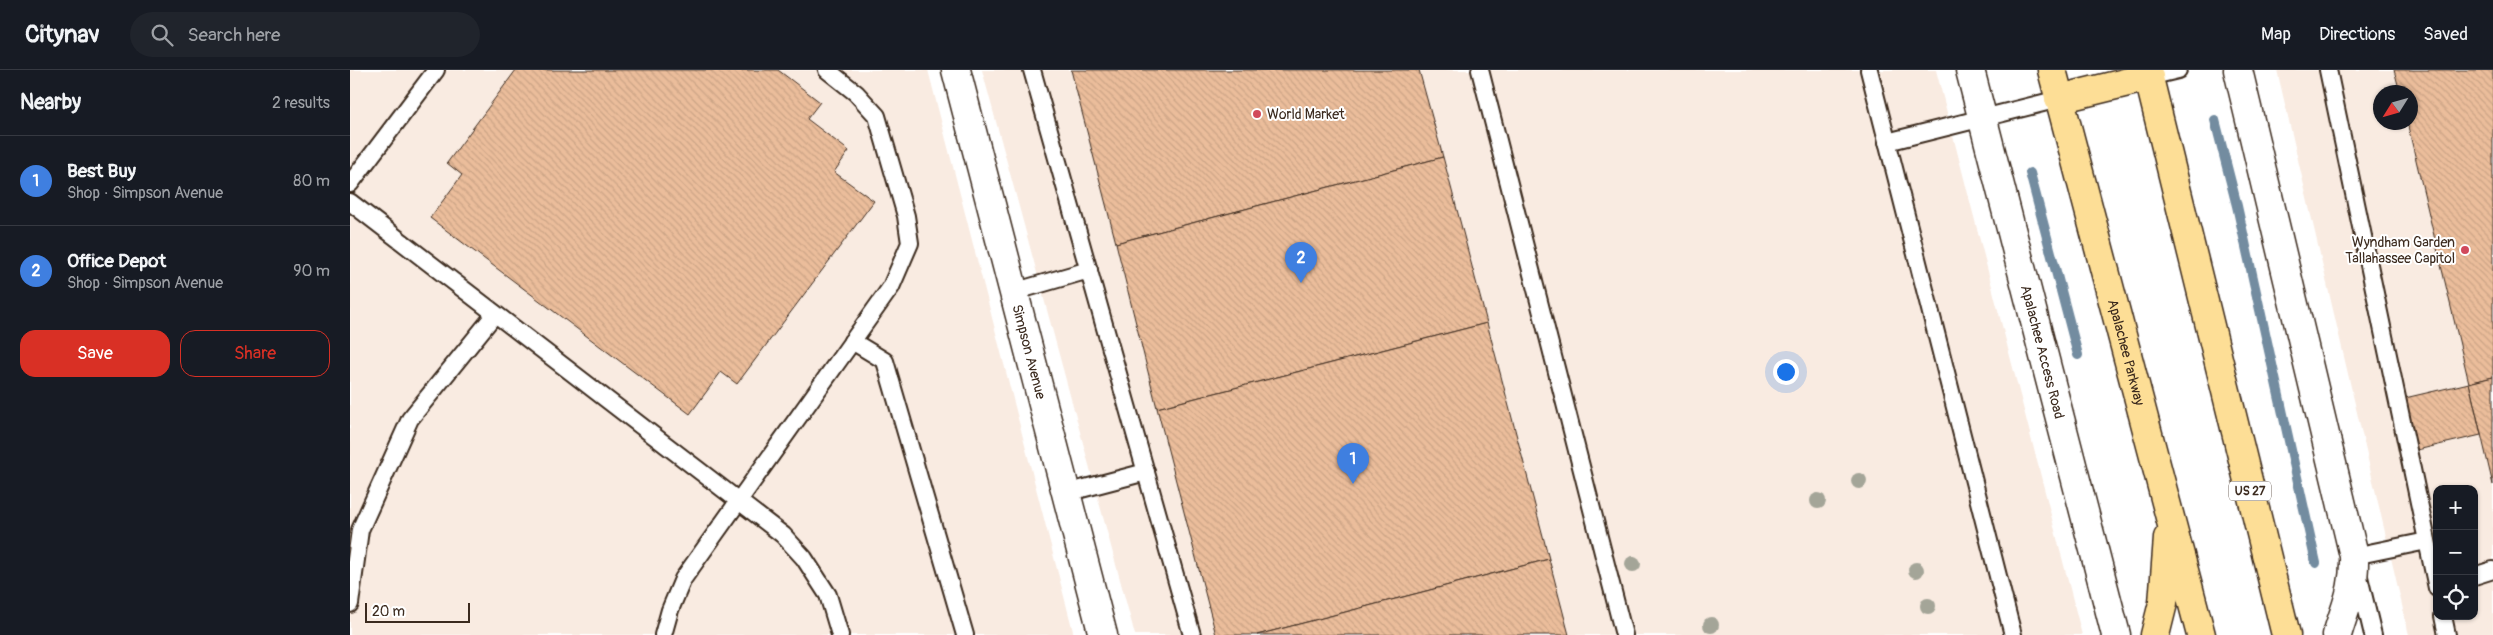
<!DOCTYPE html>
<meta charset="utf-8">
<style>
:root{--surface:#171b24;--page:#20242c;--text:#f1f3f6;--muted:#9ea1a6;--line:#363941;--accent:#d93025}
body{margin:0;font-family:Pangolin,sans-serif;background:var(--page);color:var(--text)}
.controls{position:absolute;right:15px;bottom:15px;display:grid;overflow:hidden;border-radius:10px;box-shadow:0 1px 4px #0004}
.controls button{width:45px;height:45px;display:grid;place-items:center;padding:0;border:0;border-bottom:1px solid var(--line);background:var(--surface);color:var(--text);font:25px sans-serif}
.compass{position:absolute;left:2023px;top:15px;width:45px;height:45px;border-radius:50%;background:var(--surface);box-shadow:0 1px 4px #0004;rotate:233deg}
.scale{position:absolute;left:15px;bottom:12px;width:105px;box-sizing:border-box;padding-left:5px;border:2px solid #3b2a1e;border-top:0;font-size:14px;line-height:18px;white-space:nowrap;color:#3b2a1e;-webkit-text-stroke:4px #fff;paint-order:stroke}
.you{position:absolute;left:1435px;top:301px;width:18px;height:18px;margin:-12px;border:4px solid #fff;border-radius:50%;background:#1a73e8;box-shadow:0 0 0 8px #1a73e833}
.badge{display:grid;place-items:center;width:32px;height:32px;border-radius:50%;background:var(--accent);color:#fff;font-size:16px;font-weight:700}
.pin{position:absolute;translate:-50% -41px;filter:drop-shadow(0 1px 2px #0008)}
.pin::after{content:'';position:absolute;top:26px;width:18px;height:15px;background:inherit;clip-path:polygon(0 0,100% 0,50% 100%)}
.list{margin:0;padding:0;list-style:none}
h2{display:flex;justify-content:space-between;align-items:center;height:65px;margin:0;padding:0 20px;font-size:21px}
h2 small{font-size:16px;font-weight:400;color:var(--muted)}
.list li{display:grid;grid-template-columns:32px 1fr auto;gap:15px;align-items:center;box-sizing:border-box;height:90px;padding:0 20px;border-top:1px solid var(--line)}
.list b{display:block;font-size:19px;white-space:nowrap}
.list p{margin:0;font-size:16px;white-space:nowrap;color:var(--muted)}
.list em{font-size:16px;font-style:normal;color:var(--muted)}
.actions{display:flex;gap:10px;padding:15px 20px}
.actions a{flex:1;padding:11px 0;border:1px solid var(--accent);border-radius:15px;text-align:center;font-size:18px;color:var(--accent)}
.actions .main{background:var(--accent);color:#fff}
.icon{flex:none;width:28px;height:28px;fill:none;stroke:currentColor;stroke-width:2;stroke-linecap:round;stroke-linejoin:round}
.map{position:relative;flex:none;width:2143px;height:565px;overflow:hidden}
header{display:flex;align-items:center;gap:30px;box-sizing:border-box;height:70px;padding:0 25px;background:var(--surface);border-bottom:1px solid var(--line)}
header strong{font-size:24px}
nav{display:flex;gap:28px;margin-inline-start:auto;font-size:18px}
.search{width:350px;height:45px;background:var(--page);display:flex;align-items:center;gap:12px;box-sizing:border-box;padding:0 18px;border-radius:28px;color:var(--muted);font-size:19px}
main{display:flex}
aside{flex:1;background:var(--surface)}
.map>svg:first-child{display:block}
.built{fill:#f9ebe1;fill-rule:evenodd}
.lines{fill:none;stroke-linecap:round;stroke-linejoin:round}
.stream{stroke:#738ca0;stroke-width:10}
.building{fill:url(#building-back-hatch);stroke:#3b2a1e}
.lane-casing{stroke:#3b2a1e;stroke-width:20}
.street-casing{stroke:#3b2a1e;stroke-width:31}
.primary-casing{stroke:#3b2a1e;stroke-width:31}
.lane{stroke:#fff;stroke-width:16}
.street{stroke:#fff;stroke-width:28}
.primary{stroke:#fdde96;stroke-width:28}
.tree{fill:#a4a598}
.poi-dot{fill:#d1495b;stroke:#fff;stroke-width:2}
.labels{text-anchor:middle;dominant-baseline:central;stroke-width:4;stroke-linejoin:round;paint-order:stroke}
.shield{fill:#fff;stroke:#766a62;stroke-width:1}
.shield-label{font-size:12px;font-weight:bold;fill:#3b2a1e}
.poi-label{font-size:14px;fill:#3b2a1e;stroke:#fff;text-anchor:start}
.street-label{font-size:14px;fill:#3b2a1e;stroke:#fff}
</style>
<header>
<strong>Citynav</strong>
<div class="search"><svg class="icon" aria-label="search" viewBox="0 0 24 24"><circle cx="10" cy="10" r="6"/><path d="M15 15l6 6"/></svg>Search here</div>
<nav><a>Map</a><a>Directions</a><a>Saved</a></nav>
</header>
<main>
<aside>
<h2>Nearby<small>2 results</small></h2>
<ul class="list">
<li><span class="badge" style="background:#3f7fe0">1</span><div><b>Best Buy</b><p>Shop · Simpson Avenue</p></div><em>80 m</em></li>
<li><span class="badge" style="background:#3f7fe0">2</span><div><b>Office Depot</b><p>Shop · Simpson Avenue</p></div><em>90 m</em></li>
</ul>
<div class="actions"><a class="main">Save</a><a>Share</a></div>
</aside>
<div class="map">
<svg width="2143" height="565" viewBox="0 0 2143 565">
<defs>
<pattern id="building-back-hatch" width="6" height="6" patternUnits="userSpaceOnUse" patternTransform="scale(1.25)"><rect width="6" height="6" fill="#ebbd9b"/><path d="M-1 5l2 2M0 0l6 6M5-1l2 2" fill="none" stroke="#caa385"/></pattern>
</defs>
<rect width="100%" height="100%" fill="#fff"/>
<filter id="ink" filterUnits="userSpaceOnUse"><feTurbulence type="fractalNoise" baseFrequency=".02" numOctaves="2"/><feDisplacementMap in="SourceGraphic" scale="10" xChannelSelector="R" yChannelSelector="G"/><feConvolveMatrix kernelMatrix="1 2 1 2 8 2 1 2 1" color-interpolation-filters="sRGB"/></filter>
<g filter="url(#ink)">
<g class="built">
<polygon points="0,0 578,0 724,565 0,565"/>
<polygon points="632,0 1586,0 1732,565 785,565"/>
<path d="M1927,0h216v565h-84zM2030,22h30v30h-30zM2087,419h37v127h-37z"/>
</g>
<g class="lines">
<g class="stream">
<polyline points="1865,50 1887,136 1966,493"/>
<polyline points="1680,103 1728,285"/>
</g>
</g>
<g class="building">
<polygon points="166,0 428,0 470,32 457,49 499,81 484,102 524,131 387,314 371,302 340,344 80,148 112,105 97,93"/>
<polygon points="721,0 1069,0 1093,87 766,173"/>
<polygon points="2044,0 2143,0 2143,307 2119,313 2057,52 2060,52 2060,22 2050,22"/>
<polygon points="1093,87 1137,253 807,338 766,173"/>
<polygon points="1137,253 1199,489 907,565 866,565 807,338"/>
<polygon points="2143,307 2143,415 2119,313"/>
<polygon points="2119,313 2131,365 2067,380 2055,328"/>
<polygon points="1199,489 1219,565 907,565"/>
</g>
<g class="lines">
<defs>
<g id="lane">
<polyline points="682,0 842,565"/>
<polyline points="1130,0 1274,565"/>
<polyline points="1519,0 1663,565"/>
<polyline points="1978,0 2087,518"/>
<polyline points="1799,7 1828,0"/>
<polyline points="1537,72 1709,29"/>
<polyline points="0,114 86,0"/>
<polyline points="0,132 433,465 454,488 478,525 490,565"/>
<polyline points="663,222 739,200"/>
<polyline points="502,271 535,291 615,565"/>
<polyline points="716,423 796,402"/>
<polyline points="2124,506 2143,500"/>
<polyline points="0,534 10,460 60,349 145,244"/>
<polyline points="2093,546 2097,565"/>
<polyline points="313,565 320,540 333,509 541,217 560,173 556,146 527,46 506,23 477,0"/>
<polyline points="2023,565 2004,486 2077,471"/>
</g>
<g id="street">
<path id="s1" d="M606,0l147,565"/>
<path id="s2" d="M1620,0l146,565"/>
<path d="M1888,0l116,486c1,34 -8,48 -17,79"/>
</g>
<g id="primary">
<path id="s3" d="M1702,0l149,565"/>
<polyline points="1797,0 1936,565"/>
<polyline points="1709,29 1799,7"/>
<polyline points="1805,565 1813,533 1818,468"/>
</g>
</defs>
<use href="#lane" class="lane-casing"/>
<use href="#street" class="street-casing"/>
<use href="#primary" class="primary-casing"/>
<use href="#lane" class="lane"/>
<use href="#street" class="street"/>
<use href="#primary" class="primary"/>
</g>
<g class="tree">
<circle cx="1509" cy="411" r="8"/>
<circle cx="1468" cy="431" r="8"/>
<circle cx="1283" cy="494" r="8"/>
<circle cx="1566" cy="500" r="8"/>
<circle cx="1578" cy="536" r="8"/>
<circle cx="1361" cy="555" r="8"/>
</g>
</g>
<g class="poi-dot">
<circle cx="907" cy="44" r="5"/>
<circle cx="2115" cy="180" r="5"/>
</g>
<g class="labels">
<rect class="shield" x="1879" y="411.5" width="42" height="19" rx="4"/>
<g class="shield-label">
<text x="1900" y="421">US 27</text>
</g>
<g class="poi-label">
<text x="917" y="44">World Market</text>
<text x="2105" y="172" text-anchor="end">Wyndham Garden<tspan x="2105" dy="16">Tallahassee Capitol</tspan></text>
</g>
<g class="street-label">
<text stroke="none"><textPath href="#s1" startOffset="291">Simpson Avenue</textPath></text>
<text stroke="none"><textPath href="#s2" startOffset="291">Apalachee Access Road</textPath></text>
<text stroke="none"><textPath href="#s3" startOffset="292">Apalachee Parkway</textPath></text>
</g>
</g>
</svg>
<div class="controls">
<button>+</button>
<button>−</button>
<button><svg class="icon" aria-label="locate" viewBox="0 0 24 24"><circle cx="12" cy="12" r="6"/><path d="M12 2v4M12 18v4M2 12h4M18 12h4"/></svg></button>
</div>
<svg class="compass" viewBox="-18 -18 36 36"><path d="M0-13l5 13h-10z" fill="#e53935"/><path d="M0 13l5-13h-10z" fill="#9ea1a6"/></svg>
<div class="scale">20 m</div>
<div class="you"></div>
<div class="pin badge" style="left:1003px;top:414px;background:#3f7fe0">1</div>
<div class="pin badge" style="left:951px;top:213px;background:#3f7fe0">2</div>
</div>
</main>
